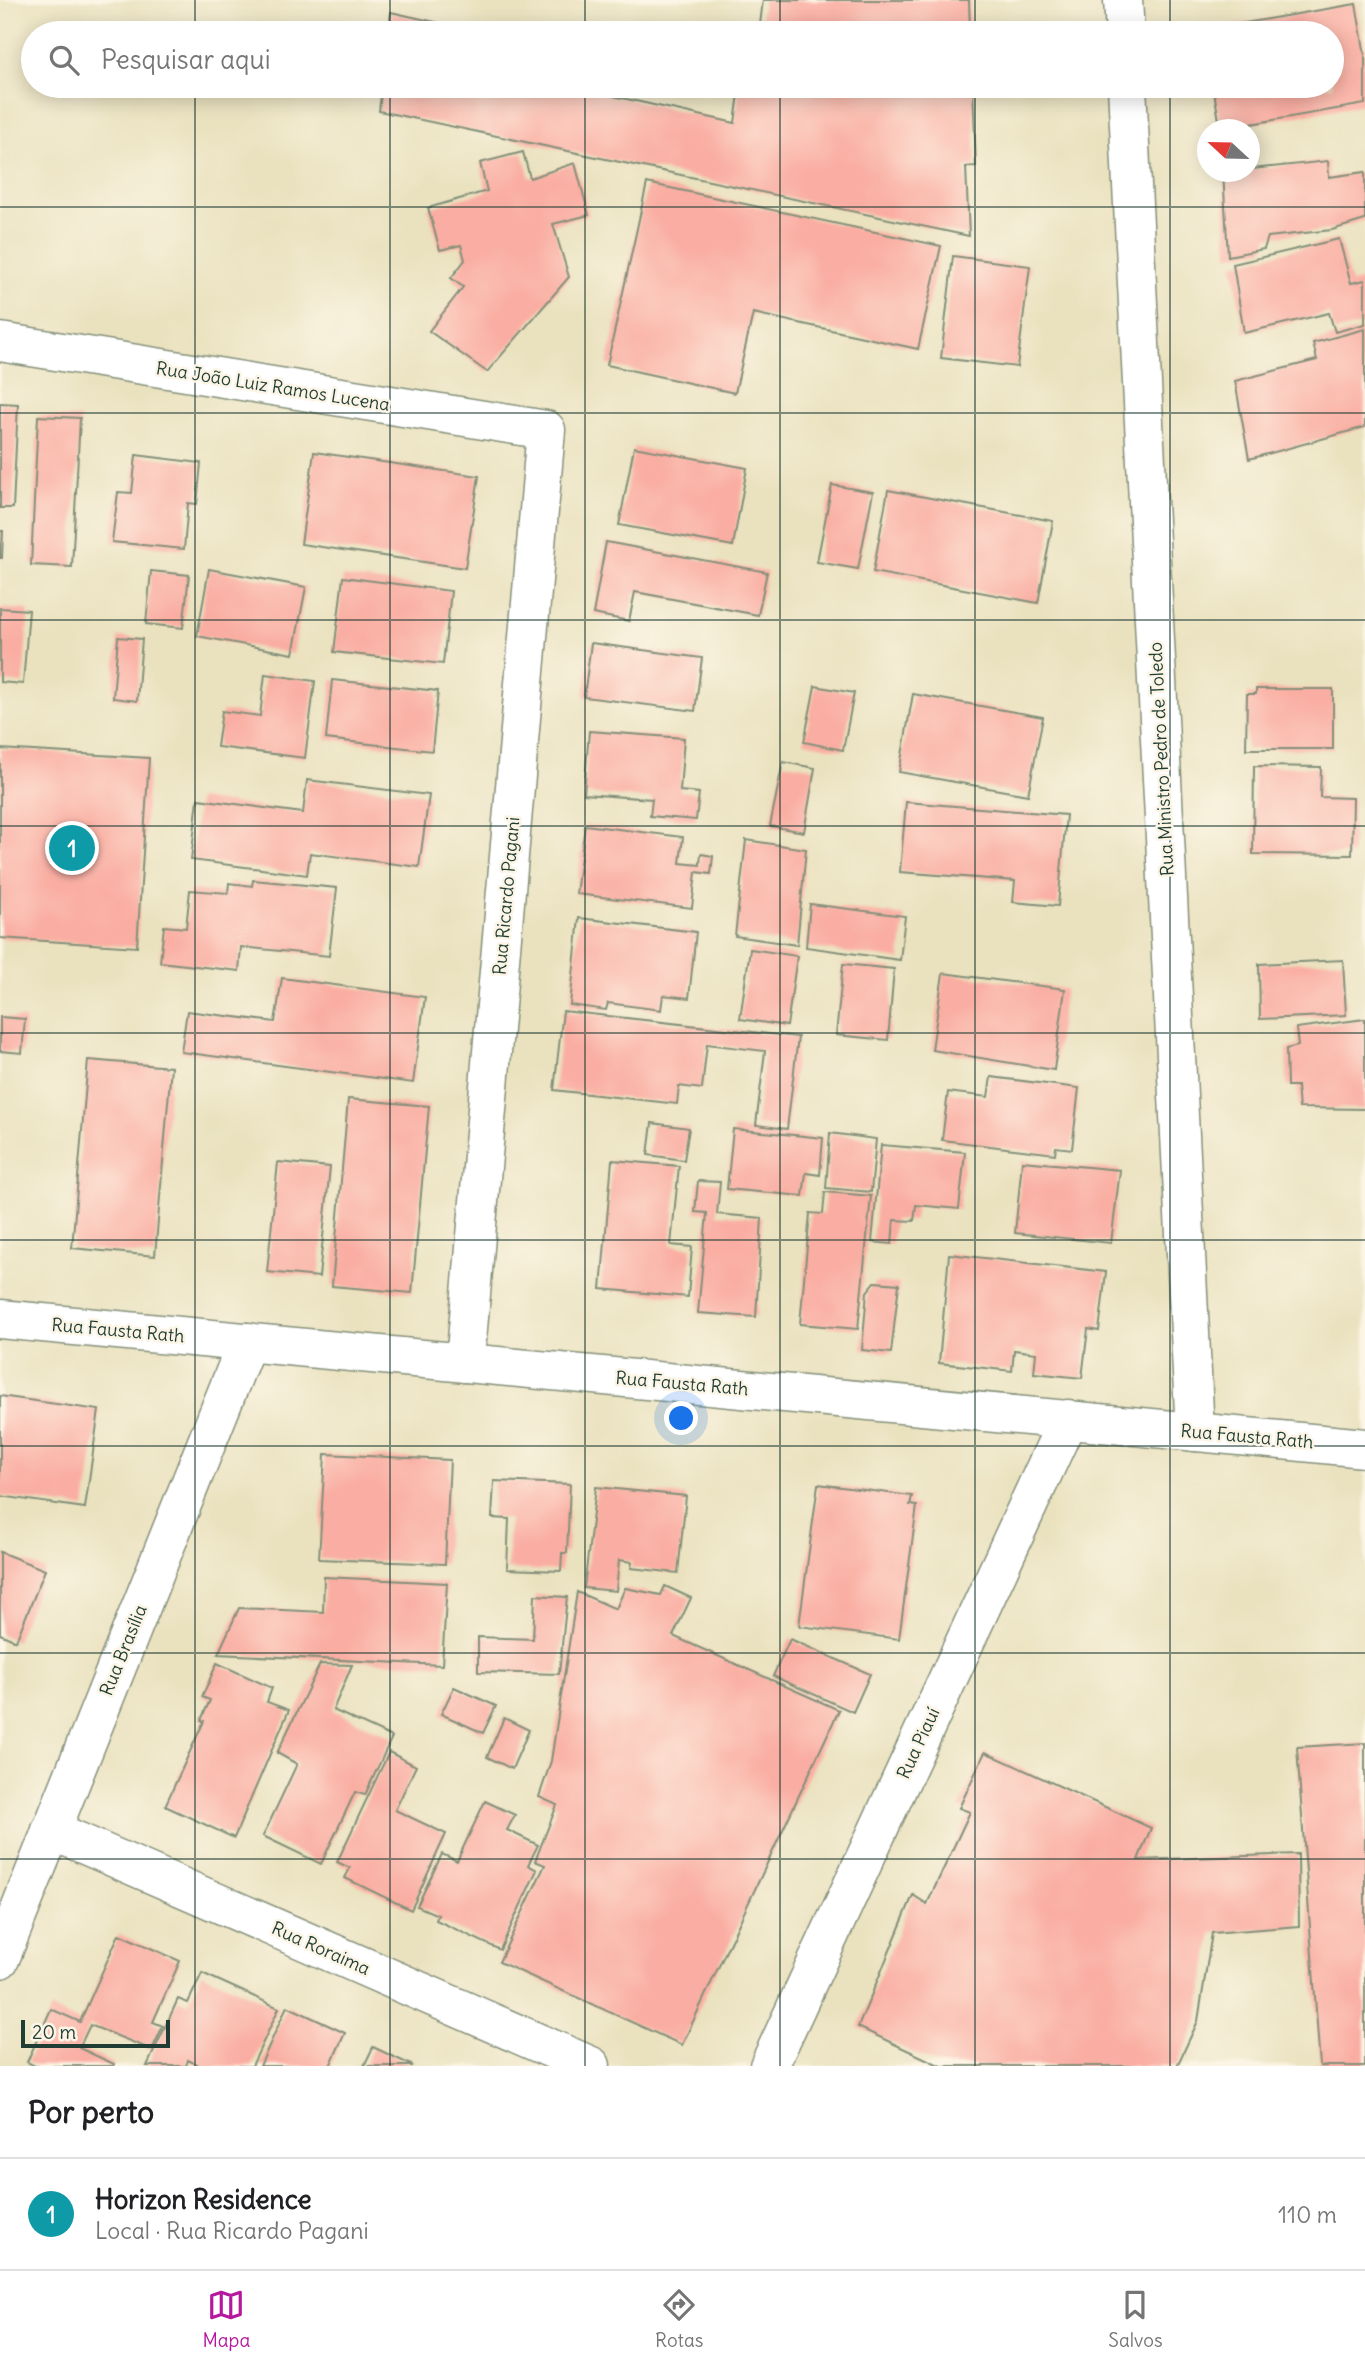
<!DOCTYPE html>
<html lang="pt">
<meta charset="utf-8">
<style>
:root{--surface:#fff;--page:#f2f2f2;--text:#202124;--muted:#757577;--line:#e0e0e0;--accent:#b5179e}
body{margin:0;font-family:Delius,sans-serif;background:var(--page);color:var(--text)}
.compass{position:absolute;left:1197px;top:119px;width:63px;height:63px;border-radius:50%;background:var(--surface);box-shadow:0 4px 18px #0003;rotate:292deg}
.scale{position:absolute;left:21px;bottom:18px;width:149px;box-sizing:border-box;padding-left:7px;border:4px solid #1f3d34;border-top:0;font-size:19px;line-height:24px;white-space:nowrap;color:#1f3d34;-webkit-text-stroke:5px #fcf5e5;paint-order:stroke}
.you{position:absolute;left:682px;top:1419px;width:24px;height:24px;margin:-18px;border:5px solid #fff;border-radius:50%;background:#1a73e8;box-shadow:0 0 0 10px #1a73e833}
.badge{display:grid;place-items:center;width:46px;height:46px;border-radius:50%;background:var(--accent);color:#fff;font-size:23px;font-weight:700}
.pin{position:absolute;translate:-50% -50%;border:4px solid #fff;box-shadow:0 2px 7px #0006}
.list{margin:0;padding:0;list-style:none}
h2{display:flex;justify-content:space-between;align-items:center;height:91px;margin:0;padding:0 28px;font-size:30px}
h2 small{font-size:23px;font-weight:400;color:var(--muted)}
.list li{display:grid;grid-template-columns:46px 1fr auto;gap:21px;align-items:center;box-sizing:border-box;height:112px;padding:0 28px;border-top:2px solid var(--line)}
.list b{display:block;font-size:26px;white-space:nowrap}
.list p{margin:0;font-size:23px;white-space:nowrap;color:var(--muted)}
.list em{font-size:23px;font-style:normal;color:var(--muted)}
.icon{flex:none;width:38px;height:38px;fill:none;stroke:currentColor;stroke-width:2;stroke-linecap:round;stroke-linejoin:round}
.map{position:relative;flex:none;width:1365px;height:2066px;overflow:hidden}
.search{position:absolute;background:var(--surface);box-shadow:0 4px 18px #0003;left:21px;right:21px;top:21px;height:77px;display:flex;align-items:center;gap:18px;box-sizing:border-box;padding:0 24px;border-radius:38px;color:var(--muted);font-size:26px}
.sheet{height:203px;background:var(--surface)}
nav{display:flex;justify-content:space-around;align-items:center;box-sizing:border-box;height:98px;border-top:2px solid var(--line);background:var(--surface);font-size:19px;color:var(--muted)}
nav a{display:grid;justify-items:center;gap:4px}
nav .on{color:var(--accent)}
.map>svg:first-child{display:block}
.building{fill:#faaea3}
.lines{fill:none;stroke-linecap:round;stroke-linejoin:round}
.street-casing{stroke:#84907a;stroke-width:41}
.secondary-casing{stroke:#84907a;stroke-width:41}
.street{stroke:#fff;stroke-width:38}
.secondary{stroke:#fff;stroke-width:38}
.grid{fill:none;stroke:#1f3d34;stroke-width:2;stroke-opacity:0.55}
.labels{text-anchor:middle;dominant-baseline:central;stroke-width:5;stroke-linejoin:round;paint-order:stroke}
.street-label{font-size:18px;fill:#1f3d34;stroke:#fcf5e5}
</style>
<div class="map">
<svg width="1365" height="2066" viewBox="0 0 1365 2066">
<rect width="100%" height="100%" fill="#fcf5e5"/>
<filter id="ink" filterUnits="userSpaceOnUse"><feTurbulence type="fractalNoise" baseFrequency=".0143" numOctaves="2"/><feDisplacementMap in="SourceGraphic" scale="14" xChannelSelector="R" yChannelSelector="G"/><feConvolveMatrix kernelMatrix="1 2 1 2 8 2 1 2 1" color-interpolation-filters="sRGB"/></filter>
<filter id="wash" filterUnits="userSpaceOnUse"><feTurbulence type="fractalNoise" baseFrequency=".00686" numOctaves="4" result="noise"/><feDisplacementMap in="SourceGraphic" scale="28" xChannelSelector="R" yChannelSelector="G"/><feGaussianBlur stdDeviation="1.57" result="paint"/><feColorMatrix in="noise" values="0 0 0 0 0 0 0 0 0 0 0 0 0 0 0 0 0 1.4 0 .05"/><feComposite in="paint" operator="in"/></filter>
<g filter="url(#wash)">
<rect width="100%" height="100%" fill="#eae2bf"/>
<g id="blocks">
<g class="building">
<polygon points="763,0 969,0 970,33 759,33"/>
<polygon points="1356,4 1365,55 1365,104 1245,125 1246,130 1223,130 1220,126 1213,86 1332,86 1332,33 1235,33 1233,25"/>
<polygon points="391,12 480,32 480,33 388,33"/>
<polygon points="382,86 568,86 735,123 740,86 973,86 976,166 966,167 969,236 379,111"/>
<polygon points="523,152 530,178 575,163 589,215 553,224 569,277 487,372 429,331 463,287 451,278 465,260 461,245 440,250 428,208 487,191 480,163"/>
<polygon points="1328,161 1329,177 1365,172 1365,220 1332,230 1268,237 1264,249 1228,256 1223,172"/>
<polygon points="647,183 941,246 918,349 753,313 735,393 607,365"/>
<polygon points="1339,239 1351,283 1365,280 1365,324 1335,332 1329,313 1244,333 1233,264"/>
<polygon points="953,256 1030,266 1017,367 941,358"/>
<polygon points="1365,329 1365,427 1249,459 1235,381 1317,360 1313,343"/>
<polygon points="0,403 18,404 13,508 0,508"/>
<polygon points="38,416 80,418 72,567 31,565"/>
<polygon points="634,447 747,468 733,546 619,525"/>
<polygon points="314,452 479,476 465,568 301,544"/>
<polygon points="136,455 201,463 197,504 188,503 184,549 112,542 118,492 132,493"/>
<polygon points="832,485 873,492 858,569 817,562"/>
<polygon points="888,490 1053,521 1038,603 873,572"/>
<polygon points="0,531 3,531 2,558 0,558"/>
<polygon points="606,542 767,572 758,615 635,592 629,621 593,614"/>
<polygon points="209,569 306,587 293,654 197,636"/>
<polygon points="151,571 189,575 183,628 146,624"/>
<polygon points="343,577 451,591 443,664 334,652"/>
<polygon points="0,608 29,610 23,684 0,682"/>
<polygon points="118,637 142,639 137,701 113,698"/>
<polygon points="591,643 702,658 695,711 584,697"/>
<polygon points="265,674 315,681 305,758 217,747 222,711 260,716"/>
<polygon points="332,680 438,691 432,751 326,739"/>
<polygon points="815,686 854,693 843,750 804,742"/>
<polygon points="1256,689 1333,689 1333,749 1246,749 1247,694 1256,694"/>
<polygon points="913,694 1043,717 1028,795 899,772"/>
<polygon points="589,731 684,738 680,791 699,793 696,820 650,816 652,799 584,794"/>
<polygon points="0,749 149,758 137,947 0,938"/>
<polygon points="783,762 815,768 804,832 770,826"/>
<polygon points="1254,766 1321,767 1320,797 1353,798 1352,855 1253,854"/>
<polygon points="307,780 429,795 419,867 310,853 307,875 191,860 198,799 303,813"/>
<polygon points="906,802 1066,815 1058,906 1013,902 1015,881 900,872"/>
<polygon points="585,825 683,837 680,863 700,865 701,854 713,856 711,874 696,872 692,908 576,894"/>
<polygon points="746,840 806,849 797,945 735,936"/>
<polygon points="253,880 337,888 329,956 241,947 239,971 160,962 164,926 186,928 190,890 228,893 229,883 252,886"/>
<polygon points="810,904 905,916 900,960 806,947"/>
<polygon points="579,918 696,932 689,998 663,995 661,1010 608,1003 606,1010 570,1005"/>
<polygon points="750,949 797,956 787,1026 740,1019"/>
<polygon points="1343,960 1346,1015 1260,1019 1259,964"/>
<polygon points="843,964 894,969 888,1040 836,1035"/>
<polygon points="943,973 1065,989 1054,1070 932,1050"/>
<polygon points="282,978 425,997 413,1083 181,1052 187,1011 275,1022"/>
<polygon points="563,1011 798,1037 787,1129 756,1125 765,1051 707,1044 702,1089 679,1086 677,1104 554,1090"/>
<polygon points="0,1017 25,1019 22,1053 0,1051"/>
<polygon points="1365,1019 1365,1109 1299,1108 1297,1086 1287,1086 1286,1049 1298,1046 1296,1028"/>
<polygon points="88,1060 171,1067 155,1256 72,1248"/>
<polygon points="991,1077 1079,1088 1072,1149 1056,1147 1055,1154 942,1140 948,1092 988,1097"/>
<polygon points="348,1099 429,1106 412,1293 332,1286"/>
<polygon points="652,1123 689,1128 684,1160 648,1155"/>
<polygon points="733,1129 823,1138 820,1175 806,1173 803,1196 727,1189"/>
<polygon points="830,1133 876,1139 871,1192 826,1188"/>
<polygon points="881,1145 965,1152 959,1209 916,1205 914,1221 894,1220 892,1244 872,1242"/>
<polygon points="612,1160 679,1166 671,1245 692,1247 688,1297 601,1289"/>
<polygon points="1022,1161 1120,1170 1111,1243 1015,1233"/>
<polygon points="278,1162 330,1167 319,1277 267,1272"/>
<polygon points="698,1181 720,1182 717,1214 762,1218 756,1317 698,1313 707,1213 695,1212"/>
<polygon points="825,1192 871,1196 858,1329 800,1324 810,1213 823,1214"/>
<polygon points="949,1254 1106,1272 1099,1331 1088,1329 1082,1378 1034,1373 1036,1353 1014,1350 1012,1371 939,1363"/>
<polygon points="875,1282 899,1284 891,1353 862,1350 867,1292"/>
<polygon points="0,1396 99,1410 85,1508 0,1496"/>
<polygon points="325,1454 450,1460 445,1564 319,1559"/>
<polygon points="494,1481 570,1484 567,1553 562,1553 561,1571 507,1569 509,1519 492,1518"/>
<polygon points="818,1484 912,1496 910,1505 917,1506 899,1639 799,1626"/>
<polygon points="596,1487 686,1496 678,1573 631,1568 632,1562 619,1560 616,1591 584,1588"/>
<polygon points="0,1552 45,1570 16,1641 0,1634"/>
<polygon points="324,1577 447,1583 442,1665 218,1654 239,1608 323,1612"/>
<polygon points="665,1586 691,1598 673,1636 839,1710 682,2045 499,1962 545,1865 535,1861 557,1805 539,1797 551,1761 577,1592 616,1609 625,1588 661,1595"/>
<polygon points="535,1595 567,1597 559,1674 478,1672 478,1637 533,1639"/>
<polygon points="790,1639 870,1674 853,1712 773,1676"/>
<polygon points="217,1663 272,1688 267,1702 289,1710 234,1838 165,1806 204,1721 201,1720 210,1700 202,1697"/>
<polygon points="320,1664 352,1665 333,1710 392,1737 365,1795 355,1792 321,1864 263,1836 297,1764 277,1753"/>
<polygon points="454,1687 496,1706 483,1733 441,1714"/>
<polygon points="504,1718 529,1730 512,1769 487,1757"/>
<polygon points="1365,1743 1365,2066 1320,2066 1297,1747"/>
<polygon points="389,1752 416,1766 395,1810 446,1834 411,1910 345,1878 350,1868 337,1862"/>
<polygon points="985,1752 1151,1828 1138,1860 1298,1854 1299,1926 1212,1933 1198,2021 1177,2066 941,2066 858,2027 913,1895 927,1904 970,1812 959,1808"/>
<polygon points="485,1801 515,1815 507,1830 538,1845 528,1865 537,1870 500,1950 436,1920 438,1915 417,1906 442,1854 457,1861"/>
<polygon points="119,1934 180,1961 153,2022 163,2026 152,2050 90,2025 79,2048 114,2064 113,2066 35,2066 27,2062 51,2009 80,2022"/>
<polygon points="202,1973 279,2008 252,2066 200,2066 188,2060 186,2066 147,2066 178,1999 188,2003"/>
<polygon points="287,2006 345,2033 330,2066 260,2066"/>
<polygon points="373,2047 413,2066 364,2066"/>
</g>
</g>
</g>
<g filter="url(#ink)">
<use href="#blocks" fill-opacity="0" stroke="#84907a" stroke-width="2"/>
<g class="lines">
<defs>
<g id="street">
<polyline points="1123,0 1125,33"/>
<polyline points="1127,86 1195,1432"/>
<polyline points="0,342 546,430 465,1363"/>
<polyline points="51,1830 591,2066"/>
<polyline points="0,1959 247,1342"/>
<polyline points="769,2066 1068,1419"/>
</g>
<polyline id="secondary" points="0,1319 1365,1448"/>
</defs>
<use href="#street" class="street-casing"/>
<use href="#secondary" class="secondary-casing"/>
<use href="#street" class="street"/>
<use href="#secondary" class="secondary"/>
</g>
</g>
<path class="grid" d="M195,0v33M390,0v33M585,0v33M780,0v33M975,0v33M1170,0v33M195,86v1980M390,86v1980M585,86v1980M780,86v1980M975,86v1980M1170,86v1980M0,207h1365M0,413h1365M0,620h1365M0,826h1365M0,1033h1365M0,1240h1365M0,1446h1365M0,1653h1365M0,1859h1365"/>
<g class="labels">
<g class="street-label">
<text transform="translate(273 386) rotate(9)">Rua João Luiz Ramos Lucena</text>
<text transform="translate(1161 759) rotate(-93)">Rua Ministro Pedro de Toledo</text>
<text transform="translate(506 896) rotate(-85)">Rua Ricardo Pagani</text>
<text transform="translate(118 1330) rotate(5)">Rua Fausta Rath</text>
<text transform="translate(682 1383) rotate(5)">Rua Fausta Rath</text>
<text transform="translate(1247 1436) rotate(5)">Rua Fausta Rath</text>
<text transform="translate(123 1650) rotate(-68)">Rua Brasília</text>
<text transform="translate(918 1743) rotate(-65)">Rua Piauí</text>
<text transform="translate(321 1948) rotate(24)">Rua Roraima</text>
</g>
</g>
</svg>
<svg class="compass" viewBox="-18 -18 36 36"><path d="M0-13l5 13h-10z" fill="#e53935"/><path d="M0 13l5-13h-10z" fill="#757577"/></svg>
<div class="scale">20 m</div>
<div class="you"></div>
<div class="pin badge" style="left:72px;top:848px;background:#0f9aa8">1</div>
<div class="search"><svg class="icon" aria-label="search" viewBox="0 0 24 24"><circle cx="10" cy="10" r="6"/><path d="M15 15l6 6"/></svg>Pesquisar aqui</div>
</div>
<section class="sheet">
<h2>Por perto<small></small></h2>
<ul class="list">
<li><span class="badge" style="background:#0f9aa8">1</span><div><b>Horizon Residence</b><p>Local · Rua Ricardo Pagani</p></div><em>110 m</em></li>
</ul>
</section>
<nav>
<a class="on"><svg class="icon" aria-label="map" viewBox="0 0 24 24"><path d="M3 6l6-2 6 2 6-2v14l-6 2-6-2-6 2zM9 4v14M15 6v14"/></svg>Mapa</a>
<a><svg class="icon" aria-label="directions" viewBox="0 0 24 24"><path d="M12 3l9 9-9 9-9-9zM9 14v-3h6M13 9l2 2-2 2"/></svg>Rotas</a>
<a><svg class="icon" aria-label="saved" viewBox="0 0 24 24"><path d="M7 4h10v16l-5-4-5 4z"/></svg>Salvos</a>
</nav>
